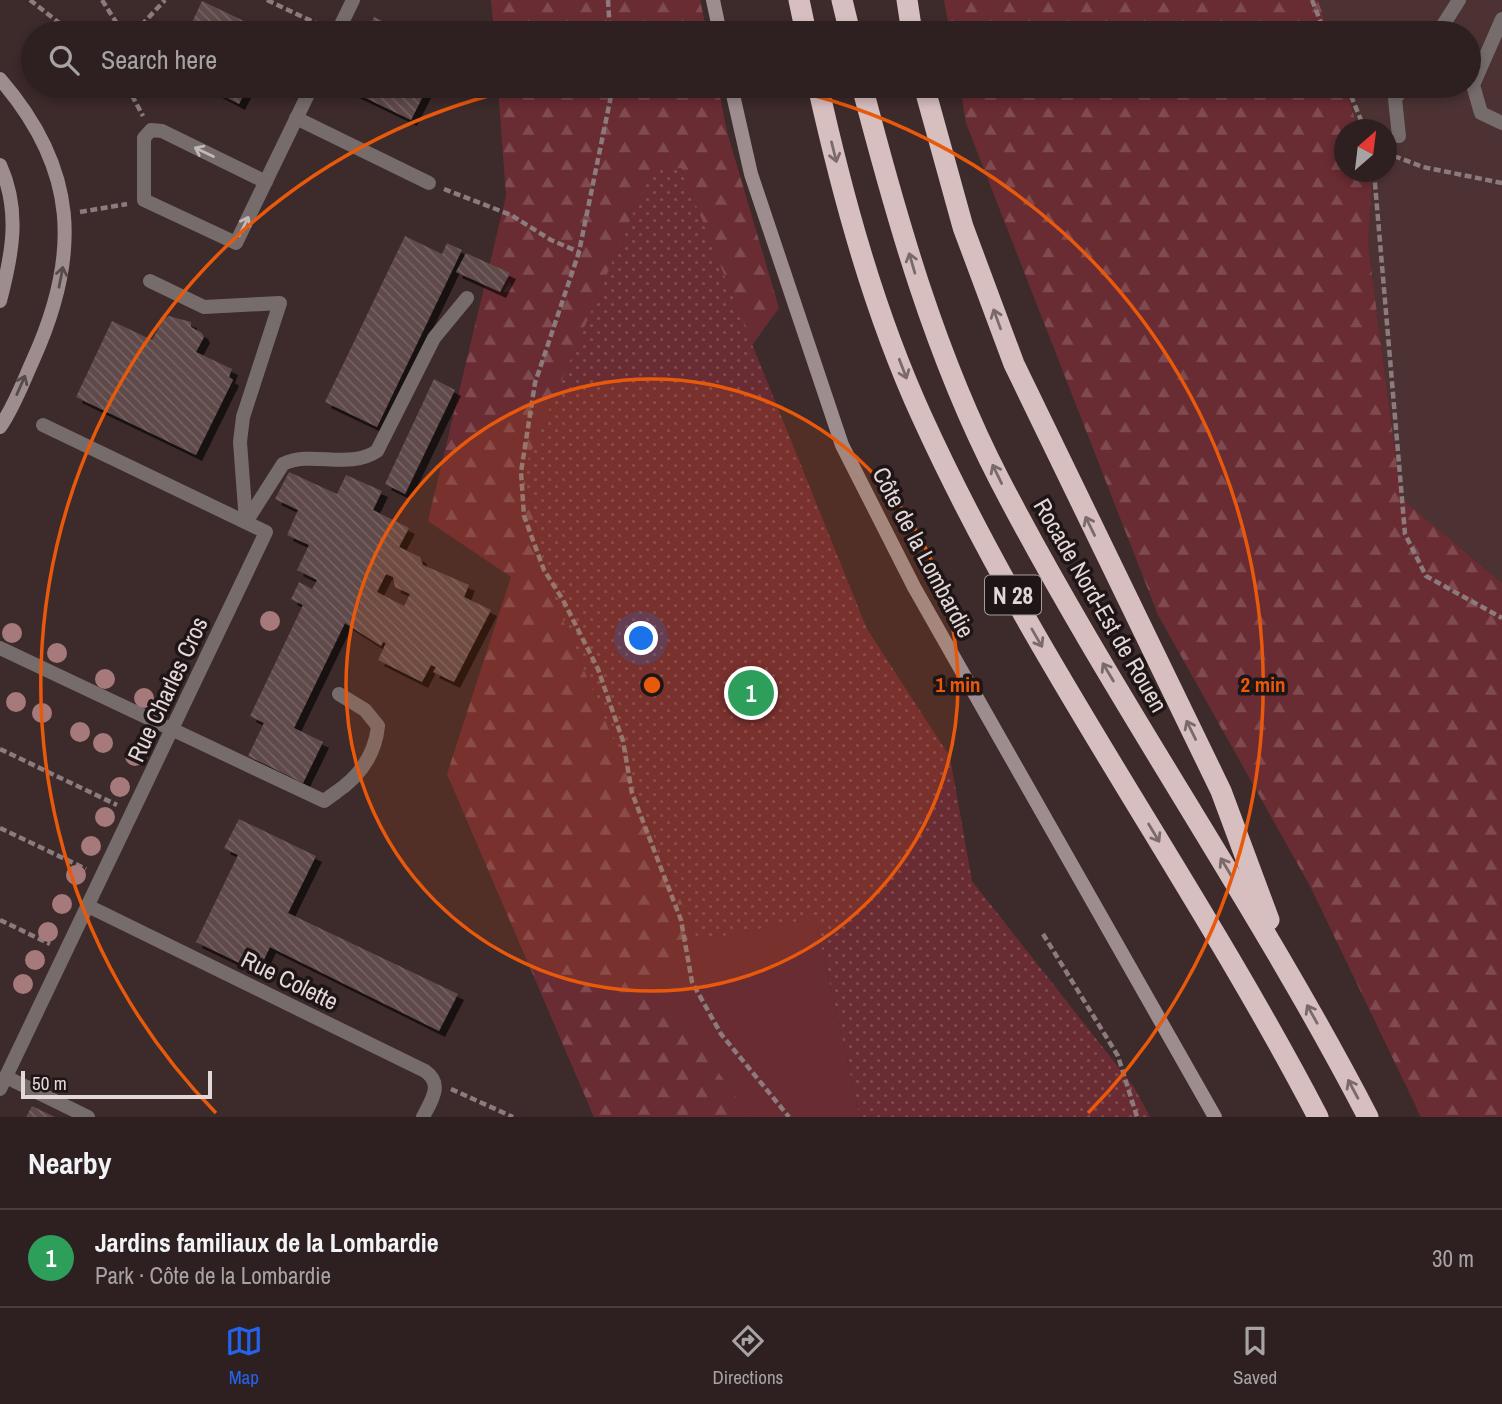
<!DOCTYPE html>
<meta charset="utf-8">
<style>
:root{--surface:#2e2020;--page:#3a2d2d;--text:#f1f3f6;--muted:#a7a3a5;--line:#493e3e;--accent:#2563eb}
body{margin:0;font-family:"Archivo Narrow",sans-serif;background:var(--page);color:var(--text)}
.compass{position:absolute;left:1334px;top:119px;width:63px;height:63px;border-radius:50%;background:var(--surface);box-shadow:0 4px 10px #0003;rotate:28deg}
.scale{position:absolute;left:21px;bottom:18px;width:191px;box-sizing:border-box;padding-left:7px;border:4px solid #e4d7d8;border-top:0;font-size:19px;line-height:24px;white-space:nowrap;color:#e4d7d8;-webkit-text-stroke:5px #1e1516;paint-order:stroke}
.you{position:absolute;left:642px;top:639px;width:24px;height:24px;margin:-18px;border:5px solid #fff;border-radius:50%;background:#1a73e8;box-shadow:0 0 0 10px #1a73e833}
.badge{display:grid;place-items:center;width:46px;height:46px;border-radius:50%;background:var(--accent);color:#fff;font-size:23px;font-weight:700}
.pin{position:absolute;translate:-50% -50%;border:4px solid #fff;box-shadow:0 2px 7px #0006}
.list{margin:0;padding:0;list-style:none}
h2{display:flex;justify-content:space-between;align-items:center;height:91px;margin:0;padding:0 28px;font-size:30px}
h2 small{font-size:23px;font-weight:400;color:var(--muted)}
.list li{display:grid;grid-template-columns:46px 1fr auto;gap:21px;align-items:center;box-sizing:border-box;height:98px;padding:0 28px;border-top:2px solid var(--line)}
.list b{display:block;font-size:26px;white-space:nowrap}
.list p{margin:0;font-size:23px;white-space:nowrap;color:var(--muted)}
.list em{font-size:23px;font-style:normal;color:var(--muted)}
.icon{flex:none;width:38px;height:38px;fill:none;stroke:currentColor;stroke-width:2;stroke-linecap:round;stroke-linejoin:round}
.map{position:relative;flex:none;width:1502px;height:1117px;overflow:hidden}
.search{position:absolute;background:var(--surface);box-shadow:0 4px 10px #0003;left:21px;right:21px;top:21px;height:77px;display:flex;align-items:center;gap:18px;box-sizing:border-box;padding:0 24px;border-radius:38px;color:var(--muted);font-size:26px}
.sheet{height:189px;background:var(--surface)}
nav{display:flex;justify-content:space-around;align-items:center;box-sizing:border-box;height:98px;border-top:2px solid var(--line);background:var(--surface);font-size:19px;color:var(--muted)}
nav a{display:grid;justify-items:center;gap:4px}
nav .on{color:var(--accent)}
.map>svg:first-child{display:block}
.built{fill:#4c3233}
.grass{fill:#6a2c33}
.forest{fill:url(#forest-firs)}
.garden{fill:url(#garden-dots)}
.building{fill:url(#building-back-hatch);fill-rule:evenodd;filter:url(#shadow)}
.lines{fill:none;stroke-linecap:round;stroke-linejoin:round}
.path{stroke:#8c7b7c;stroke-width:4.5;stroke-dasharray:7 3.5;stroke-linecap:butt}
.lane{stroke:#766c6c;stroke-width:14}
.street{stroke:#766c6c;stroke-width:14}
.secondary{stroke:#9d8d8e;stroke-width:14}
.highway{stroke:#d7bebf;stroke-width:21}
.tree{fill:#a6797b}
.oneway{stroke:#c3b7b8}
.oneway2{stroke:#7a6a6a}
.oneway3{stroke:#574b4c}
.ring{fill:none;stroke:#e8590c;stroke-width:3.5}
.labels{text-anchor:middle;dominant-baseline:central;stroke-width:7;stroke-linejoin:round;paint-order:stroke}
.shield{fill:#1e1516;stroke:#a99d9e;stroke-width:2}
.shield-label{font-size:23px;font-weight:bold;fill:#e4d7d8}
.street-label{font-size:24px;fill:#e4d7d8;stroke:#1e1516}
.centre{fill:#e8590c;stroke:#1e1516;stroke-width:3.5}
.ring-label{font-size:21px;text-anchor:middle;font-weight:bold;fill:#e8590c;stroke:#1e1516;stroke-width:7;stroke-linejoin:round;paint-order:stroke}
</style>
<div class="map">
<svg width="1502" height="1117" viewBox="0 0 1502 1117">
<defs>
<pattern id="forest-firs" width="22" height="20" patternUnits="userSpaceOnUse" patternTransform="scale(1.75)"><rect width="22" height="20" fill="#6a2c33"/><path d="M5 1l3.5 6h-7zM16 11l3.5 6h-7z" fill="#7f4a50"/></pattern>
<pattern id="garden-dots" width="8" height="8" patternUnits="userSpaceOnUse" patternTransform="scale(1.75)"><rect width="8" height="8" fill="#6a2c33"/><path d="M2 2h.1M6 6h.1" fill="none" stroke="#7f4a50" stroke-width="1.8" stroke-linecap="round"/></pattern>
<pattern id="building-back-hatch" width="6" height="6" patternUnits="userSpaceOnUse" patternTransform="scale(1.75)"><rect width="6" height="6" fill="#5e494a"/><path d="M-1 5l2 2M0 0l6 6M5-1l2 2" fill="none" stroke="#756263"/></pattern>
<filter id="shadow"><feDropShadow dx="6" dy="6" stdDeviation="0" flood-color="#0009"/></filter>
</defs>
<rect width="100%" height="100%" fill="#3d2a2b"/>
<polygon class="built" points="1318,0 1502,0 1502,583 1401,498 1368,244 1371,172 1386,172 1386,130 1358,129 1345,86 1469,86 1469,33 1329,33"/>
<polygon class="grass" points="815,918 860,1117 750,1117 651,978 698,941"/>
<g class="forest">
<polygon points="491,0 700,0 707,33 494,33"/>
<polygon points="944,0 1318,0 1329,33 950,33"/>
<polygon points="498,86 718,86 727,132 779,308 752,345 681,168 523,471 548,584 698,941 652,978 750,1117 594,1117 447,774 511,577 428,521 506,196"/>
<polygon points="960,86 1345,86 1358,129 1344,130 1344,172 1371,172 1372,175 1368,244 1401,498 1502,583 1502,1117 1421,1117 1310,886 1158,615 966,123"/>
</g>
<polygon class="garden" points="681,168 867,629 950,757 972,881 1134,1087 1150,1117 860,1117 815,918 698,941 548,584 523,471 651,171"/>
<g class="building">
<polygon points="202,1 269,33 187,33"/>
<polygon points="374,17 409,33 366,33"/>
<polygon points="205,86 248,86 239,104"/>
<polygon points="341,86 428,86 411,120"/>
<polygon points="405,236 442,254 447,243 462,250 377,427 325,402"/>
<polygon points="466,253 510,273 500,292 456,272"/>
<polygon points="169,316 191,322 191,327 202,333 204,337 196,352 232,369 229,377 233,380 196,455 76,397 112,321 152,340 164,318"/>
<polygon points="434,379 455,390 405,494 385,484"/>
<path d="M289,472l48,22 9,-19 36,16 -9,19 36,18 -10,19 21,10 3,8 46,20 -5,12 27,13 -37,72 -21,-10 3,-5 -5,-2 -9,17 -44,-22 8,-17 -3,-1 -2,4 -36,-23 -51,105 29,14 -20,41 -55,-27 16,-33 -14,-7 53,-111 -12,-6 8,-17 13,7 5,-9 -20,-10 12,-25 -22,-10 11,-25 -23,-11zM386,574l7,3 2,10 15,7 -6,12 -27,-14z"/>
<polygon points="239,819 316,856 288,913 458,994 439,1031 270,947 258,972 196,942 238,855 224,848"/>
<polygon points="32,1106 55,1117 26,1117"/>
</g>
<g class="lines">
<g class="path">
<polyline points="30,0 72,33"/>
<polyline points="102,0 123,33"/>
<polyline points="267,0 320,25"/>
<polyline points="608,0 610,33"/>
<polyline points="1312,0 1325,33"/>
<polyline points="134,33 165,0"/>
<polyline points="127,86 143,116"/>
<polyline points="613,86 579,252 535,383 521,472 524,516 544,570 563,600 598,669 623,741 632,793 681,920 692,982 721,1034 789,1117"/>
<polyline points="1347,86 1365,130"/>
<polyline points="1394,156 1423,167 1502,183"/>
<polyline points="1374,172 1405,534 1426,576 1502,618"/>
<polyline points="444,189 511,215 551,240 579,252"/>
<polyline points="80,212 127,204"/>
<polyline points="0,749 117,805"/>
<polyline points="0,828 86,869"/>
<polyline points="0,920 50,944"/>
<polyline points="1043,934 1118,1056 1137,1117"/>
<polyline points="451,1089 513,1117"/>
</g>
<g class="lane">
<polyline points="1502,19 1473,85 1481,113 1502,123"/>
<polyline points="1438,33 1459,0"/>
<polyline points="296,118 429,183"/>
<polyline points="1399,136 1395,99 1404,86"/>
<polyline points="150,281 204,307 280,303 243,417 240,442 246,522"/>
<path d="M246,522l37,-58c28,-14 66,6 94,-13l57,-113 33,-40"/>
<path d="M335,793c24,-16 40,-37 43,-67l-13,-16 -26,-16"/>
<polyline points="6,1077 88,1117"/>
</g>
<g class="street">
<polyline points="337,33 353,0"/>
<polyline points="266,182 162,131 151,130 144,138 144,200 236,243 312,86"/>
<polyline points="0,648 324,801 335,793"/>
<path d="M88,906l337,165c19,13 6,30 -2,46"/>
<polyline points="0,1089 266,532 43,425"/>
</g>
<g class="secondary">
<polyline points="713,0 720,33"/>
<path d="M0,79c78,90 81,175 33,281 -10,22 -19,47 -33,67"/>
<polyline points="731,86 751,174 842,445 914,587 1215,1117"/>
<path d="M0,165c21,46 12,90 0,136"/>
</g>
<g class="highway">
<polyline points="799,0 806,33"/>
<polyline points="842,0 850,33"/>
<polyline points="907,0 912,33"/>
<path d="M818,86c25,112 56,226 104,331 111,244 272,462 396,700"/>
<path d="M862,86c35,134 73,269 137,393 113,218 256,420 369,638"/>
<polyline points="924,86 963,227 1014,364 1221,791 1269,920"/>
</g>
</g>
<g class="tree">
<circle cx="270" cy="621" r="10"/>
<circle cx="12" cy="633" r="10"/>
<circle cx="57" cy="653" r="10"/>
<circle cx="105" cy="679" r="10"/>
<circle cx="144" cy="698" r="10"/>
<circle cx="16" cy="702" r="10"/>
<circle cx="42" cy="713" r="10"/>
<circle cx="80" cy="732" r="10"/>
<circle cx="103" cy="743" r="10"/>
<circle cx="135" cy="756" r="10"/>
<circle cx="120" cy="787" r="10"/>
<circle cx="105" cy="817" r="10"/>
<circle cx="91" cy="846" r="10"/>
<circle cx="76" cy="875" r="10"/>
<circle cx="62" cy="904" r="10"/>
<circle cx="48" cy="932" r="10"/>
<circle cx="35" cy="960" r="10"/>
<circle cx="23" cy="984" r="10"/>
</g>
<defs><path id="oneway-shaft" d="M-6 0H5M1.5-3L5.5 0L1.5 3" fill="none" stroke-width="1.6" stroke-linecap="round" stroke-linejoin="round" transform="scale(1.75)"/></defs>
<g class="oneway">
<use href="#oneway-shaft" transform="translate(204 152) rotate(-154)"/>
<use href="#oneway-shaft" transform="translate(244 226) rotate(-64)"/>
</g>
<g class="oneway2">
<use href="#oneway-shaft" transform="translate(834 152) rotate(76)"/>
<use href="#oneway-shaft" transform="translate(912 263) rotate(-106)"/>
<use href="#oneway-shaft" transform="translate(997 319) rotate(-110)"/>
<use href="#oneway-shaft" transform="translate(903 369) rotate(69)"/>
<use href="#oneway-shaft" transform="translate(997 474) rotate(-116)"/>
<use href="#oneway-shaft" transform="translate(1090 526) rotate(-116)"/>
<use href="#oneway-shaft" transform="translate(1037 638) rotate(60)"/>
<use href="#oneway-shaft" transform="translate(1108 672) rotate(-121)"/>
<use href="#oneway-shaft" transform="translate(1191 730) rotate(-116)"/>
<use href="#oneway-shaft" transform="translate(1154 833) rotate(59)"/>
<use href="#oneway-shaft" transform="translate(1226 867) rotate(-121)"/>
<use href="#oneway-shaft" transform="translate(1312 1014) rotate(-119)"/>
<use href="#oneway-shaft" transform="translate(1353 1089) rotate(-118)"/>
</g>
<g class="oneway3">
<use href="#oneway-shaft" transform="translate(61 277) rotate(-79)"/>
<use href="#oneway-shaft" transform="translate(21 385) rotate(-66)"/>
</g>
<circle cx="652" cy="685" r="306" fill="#e8590c" fill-opacity=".12"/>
<g class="ring">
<circle cx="652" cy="685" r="306"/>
<path d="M216 1113A611 611 0 0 1 530 86M774 86A611 611 0 0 1 1088 1113"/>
</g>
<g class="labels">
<rect class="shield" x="985" y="575.5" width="56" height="39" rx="5"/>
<g class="shield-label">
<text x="1013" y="595">N 28</text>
</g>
<g class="street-label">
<text transform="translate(924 552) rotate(62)">Côte de la Lombardie</text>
<text transform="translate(1101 605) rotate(60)">Rocade Nord-Est de Rouen</text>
<text transform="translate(167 689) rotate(-65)">Rue Charles Cros</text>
<text transform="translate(290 980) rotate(26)">Rue Colette</text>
</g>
</g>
<circle cx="652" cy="685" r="10" class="centre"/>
<g class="ring-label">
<text x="958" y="692">1 min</text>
<text x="1263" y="692">2 min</text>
</g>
</svg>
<svg class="compass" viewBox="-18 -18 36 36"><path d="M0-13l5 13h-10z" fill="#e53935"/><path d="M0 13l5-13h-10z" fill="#a7a3a5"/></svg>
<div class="scale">50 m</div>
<div class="you"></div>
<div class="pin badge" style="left:751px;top:693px;background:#2e9e5b">1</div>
<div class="search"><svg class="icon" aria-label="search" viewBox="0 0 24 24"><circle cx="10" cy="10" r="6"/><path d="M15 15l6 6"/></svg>Search here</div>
</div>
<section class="sheet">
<h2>Nearby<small></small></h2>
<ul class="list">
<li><span class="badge" style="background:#2e9e5b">1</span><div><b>Jardins familiaux de la Lombardie</b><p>Park · Côte de la Lombardie</p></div><em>30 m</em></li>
</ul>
</section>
<nav>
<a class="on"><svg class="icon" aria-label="map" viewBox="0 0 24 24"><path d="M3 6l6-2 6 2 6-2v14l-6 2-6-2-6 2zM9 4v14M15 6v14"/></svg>Map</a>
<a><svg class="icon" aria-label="directions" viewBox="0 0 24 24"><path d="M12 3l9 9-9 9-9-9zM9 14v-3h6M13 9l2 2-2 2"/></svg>Directions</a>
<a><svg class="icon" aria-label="saved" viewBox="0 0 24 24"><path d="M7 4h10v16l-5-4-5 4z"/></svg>Saved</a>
</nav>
